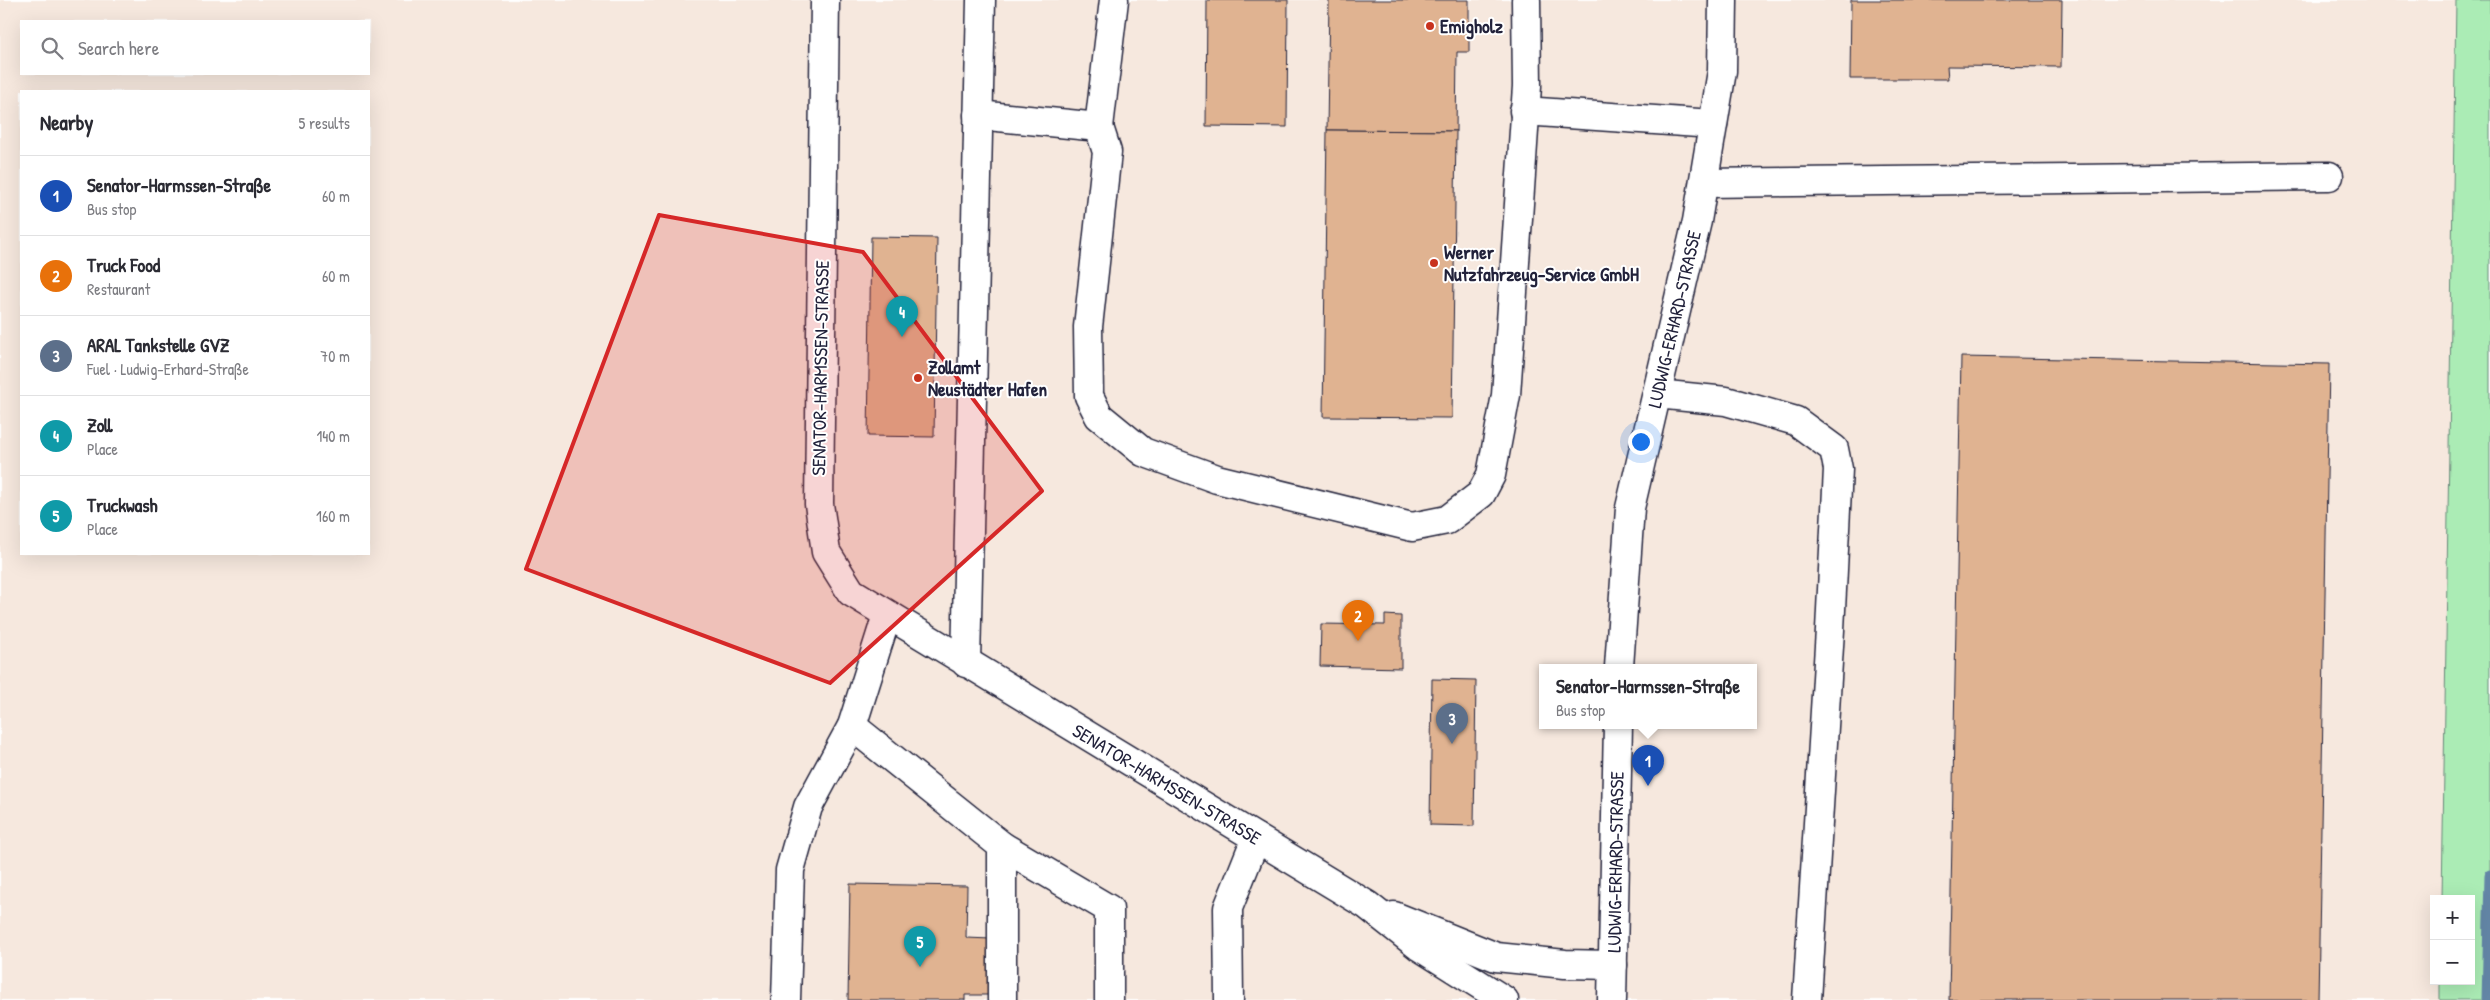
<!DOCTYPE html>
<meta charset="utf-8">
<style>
:root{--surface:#fff;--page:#f7f7f7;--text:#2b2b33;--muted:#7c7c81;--line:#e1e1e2;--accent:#0b8043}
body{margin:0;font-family:"Patrick Hand",sans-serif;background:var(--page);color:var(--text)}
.controls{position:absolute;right:15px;bottom:15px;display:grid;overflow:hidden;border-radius:0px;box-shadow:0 5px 20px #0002}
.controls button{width:45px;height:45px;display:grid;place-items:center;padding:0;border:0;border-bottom:1px solid var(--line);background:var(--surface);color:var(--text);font:25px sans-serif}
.you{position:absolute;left:1640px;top:441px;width:18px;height:18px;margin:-12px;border:4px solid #fff;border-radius:50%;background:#1a73e8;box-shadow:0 0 0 8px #1a73e833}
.badge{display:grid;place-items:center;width:32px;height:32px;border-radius:50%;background:var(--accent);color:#fff;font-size:16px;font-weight:700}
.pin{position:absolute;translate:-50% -41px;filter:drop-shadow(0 1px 2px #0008)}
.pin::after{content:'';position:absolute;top:26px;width:18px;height:15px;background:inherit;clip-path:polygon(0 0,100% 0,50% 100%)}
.popup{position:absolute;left:1539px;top:664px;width:218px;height:65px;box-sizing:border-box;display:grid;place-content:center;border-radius:0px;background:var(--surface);filter:drop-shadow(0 1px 4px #0005);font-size:16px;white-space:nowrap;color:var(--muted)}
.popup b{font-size:19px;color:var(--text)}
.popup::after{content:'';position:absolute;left:50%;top:100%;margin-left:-10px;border:10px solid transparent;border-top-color:var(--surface)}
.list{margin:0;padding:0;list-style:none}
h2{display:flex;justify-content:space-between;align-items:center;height:65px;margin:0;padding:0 20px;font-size:21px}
h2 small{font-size:16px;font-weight:400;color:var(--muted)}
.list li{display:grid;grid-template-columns:32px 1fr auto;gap:15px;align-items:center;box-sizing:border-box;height:80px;padding:0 20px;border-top:1px solid var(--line)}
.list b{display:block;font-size:19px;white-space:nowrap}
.list p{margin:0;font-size:16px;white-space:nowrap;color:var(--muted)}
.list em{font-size:16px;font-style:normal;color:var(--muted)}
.icon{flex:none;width:28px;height:28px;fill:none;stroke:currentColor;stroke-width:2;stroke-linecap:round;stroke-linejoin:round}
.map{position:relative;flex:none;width:2490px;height:1000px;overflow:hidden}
.search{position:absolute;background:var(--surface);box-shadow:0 5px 20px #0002;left:20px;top:20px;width:350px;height:55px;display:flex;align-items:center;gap:12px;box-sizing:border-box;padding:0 18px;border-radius:0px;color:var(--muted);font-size:19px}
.panel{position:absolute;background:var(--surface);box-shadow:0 5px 20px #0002;left:20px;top:90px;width:350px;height:465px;border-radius:0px}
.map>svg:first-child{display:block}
.built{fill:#f6e8de;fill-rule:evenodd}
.green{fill:#abecb5;stroke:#668778}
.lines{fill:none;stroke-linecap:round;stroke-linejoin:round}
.stream{stroke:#6386a6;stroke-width:11}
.building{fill:#e0b391;stroke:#22223b}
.minor-casing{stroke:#22223b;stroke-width:31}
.minor{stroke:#fff;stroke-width:28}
.marked{fill:#d62828;fill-opacity:0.2;stroke:#d62828;stroke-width:4;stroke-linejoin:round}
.poi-dot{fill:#c8321e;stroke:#fff;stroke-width:2}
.labels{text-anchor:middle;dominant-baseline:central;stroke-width:4;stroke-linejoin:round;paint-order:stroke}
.poi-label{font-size:19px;font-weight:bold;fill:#22223b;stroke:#fff;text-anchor:start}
.street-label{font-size:19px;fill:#22223b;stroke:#fff}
</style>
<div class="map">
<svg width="2490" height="1000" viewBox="0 0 2490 1000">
<rect width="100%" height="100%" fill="#fff"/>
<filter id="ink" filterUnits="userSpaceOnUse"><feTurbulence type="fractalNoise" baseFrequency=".02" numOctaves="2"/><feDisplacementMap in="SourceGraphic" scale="10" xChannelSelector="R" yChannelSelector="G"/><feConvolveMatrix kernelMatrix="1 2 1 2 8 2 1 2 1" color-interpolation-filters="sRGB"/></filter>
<g filter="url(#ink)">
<path class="built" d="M0,0h2457l-14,899h-9v82h8l-1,19h-2441zM21,21h348v53h-348zM21,91h348v463h-348zM1543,667h210v58h-210z"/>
<polygon class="green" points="2456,0 2490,0 2490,1000 2440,1000 2440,981 2471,981 2471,899 2442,899"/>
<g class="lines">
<polyline class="stream" points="2487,1000 2490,875"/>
</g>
<g class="building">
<polygon points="1207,0 1288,0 1287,127 1206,126"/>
<polygon points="1329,0 1469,0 1469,52 1457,52 1456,131 1327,130"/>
<polygon points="1851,0 2062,0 2061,67 1947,66 1948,79 1850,79"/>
<polygon points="1327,130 1456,131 1452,418 1323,417"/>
<polygon points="871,237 937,238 934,437 868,436"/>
<polygon points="1961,357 2329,364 2318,1000 1949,1000"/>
<polygon points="1385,615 1401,616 1401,668 1320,666 1321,624 1385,625"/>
<polygon points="1432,679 1476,680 1474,826 1430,825"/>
<polygon points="850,884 967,886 966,938 991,939 990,995 965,995 965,1000 848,1000"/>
</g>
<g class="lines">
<defs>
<g id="minor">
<polyline points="825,0 819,504 826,552 851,592 1367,905 1420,947 1504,1000"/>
<polyline points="1524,111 1713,124"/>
<polyline points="978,115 1099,127 1107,152 1088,327 1089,396 1099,416 1143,452 1217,479 1412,527 1447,520 1481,494 1491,475 1506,395 1527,86 1526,0"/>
<polyline points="1099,127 1114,0"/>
<polyline points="1704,183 2329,176"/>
<polyline points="1657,394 1726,401 1796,421 1834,449 1838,469 1830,630 1807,1000"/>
<polyline points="966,663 981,0"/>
<polyline points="1619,667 1630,508 1697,221 1722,71 1723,0"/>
<polyline points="852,726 1002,846 1002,1000"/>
<polyline points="1002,846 1109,909 1109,1000"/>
<polyline points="1394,916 1496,957 1565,964 1613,965"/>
<polyline points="786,1000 790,870 808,807 852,726 887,615"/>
<polyline points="1229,1000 1228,908 1256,838"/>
<polyline points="1612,1000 1618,725"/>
</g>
</defs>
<use href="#minor" class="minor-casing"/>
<use href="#minor" class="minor"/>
</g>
</g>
<path class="marked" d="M659,215l204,37 179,239 -212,192 -304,-114z"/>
<g class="poi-dot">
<circle cx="1430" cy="26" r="5"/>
<circle cx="1434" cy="263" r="5"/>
<circle cx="918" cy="378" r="5"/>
</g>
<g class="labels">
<g class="poi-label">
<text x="1440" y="26">Emigholz</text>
<text x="1444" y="252">Werner<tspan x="1444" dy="22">Nutzfahrzeug-Service GmbH</tspan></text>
<text x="928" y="367">Zollamt<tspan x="928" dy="22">Neustädter Hafen</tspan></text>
</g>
<g class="street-label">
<text transform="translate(1674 319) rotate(-77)">LUDWIG-ERHARD-STRASSE</text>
<text transform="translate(820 368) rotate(-89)">SENATOR-HARMSSEN-STRASSE</text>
<text transform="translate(1167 784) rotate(31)">SENATOR-HARMSSEN-STRASSE</text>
<text transform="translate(1615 862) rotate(-89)">LUDWIG-ERHARD-STRASSE</text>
</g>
</g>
</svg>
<div class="controls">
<button>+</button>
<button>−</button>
</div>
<div class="you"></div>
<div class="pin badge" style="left:1648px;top:786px;background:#1a4fb4">1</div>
<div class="popup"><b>Senator-Harmssen-Straße</b>Bus stop</div>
<div class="pin badge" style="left:1358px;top:641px;background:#e8710a">2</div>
<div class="pin badge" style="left:1452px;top:744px;background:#5c6f8a">3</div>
<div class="pin badge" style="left:902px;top:337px;background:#0f9aa8">4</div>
<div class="pin badge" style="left:920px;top:967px;background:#0f9aa8">5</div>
<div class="search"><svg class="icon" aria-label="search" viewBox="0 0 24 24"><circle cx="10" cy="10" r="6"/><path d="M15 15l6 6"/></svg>Search here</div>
<section class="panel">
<h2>Nearby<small>5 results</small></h2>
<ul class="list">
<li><span class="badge" style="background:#1a4fb4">1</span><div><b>Senator-Harmssen-Straße</b><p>Bus stop</p></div><em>60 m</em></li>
<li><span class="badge" style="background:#e8710a">2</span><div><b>Truck Food</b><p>Restaurant</p></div><em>60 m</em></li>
<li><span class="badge" style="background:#5c6f8a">3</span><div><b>ARAL Tankstelle GVZ</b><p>Fuel · Ludwig-Erhard-Straße</p></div><em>70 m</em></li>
<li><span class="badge" style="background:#0f9aa8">4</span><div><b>Zoll</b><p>Place</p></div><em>140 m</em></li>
<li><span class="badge" style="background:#0f9aa8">5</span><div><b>Truckwash</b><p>Place</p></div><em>160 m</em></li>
</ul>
</section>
</div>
